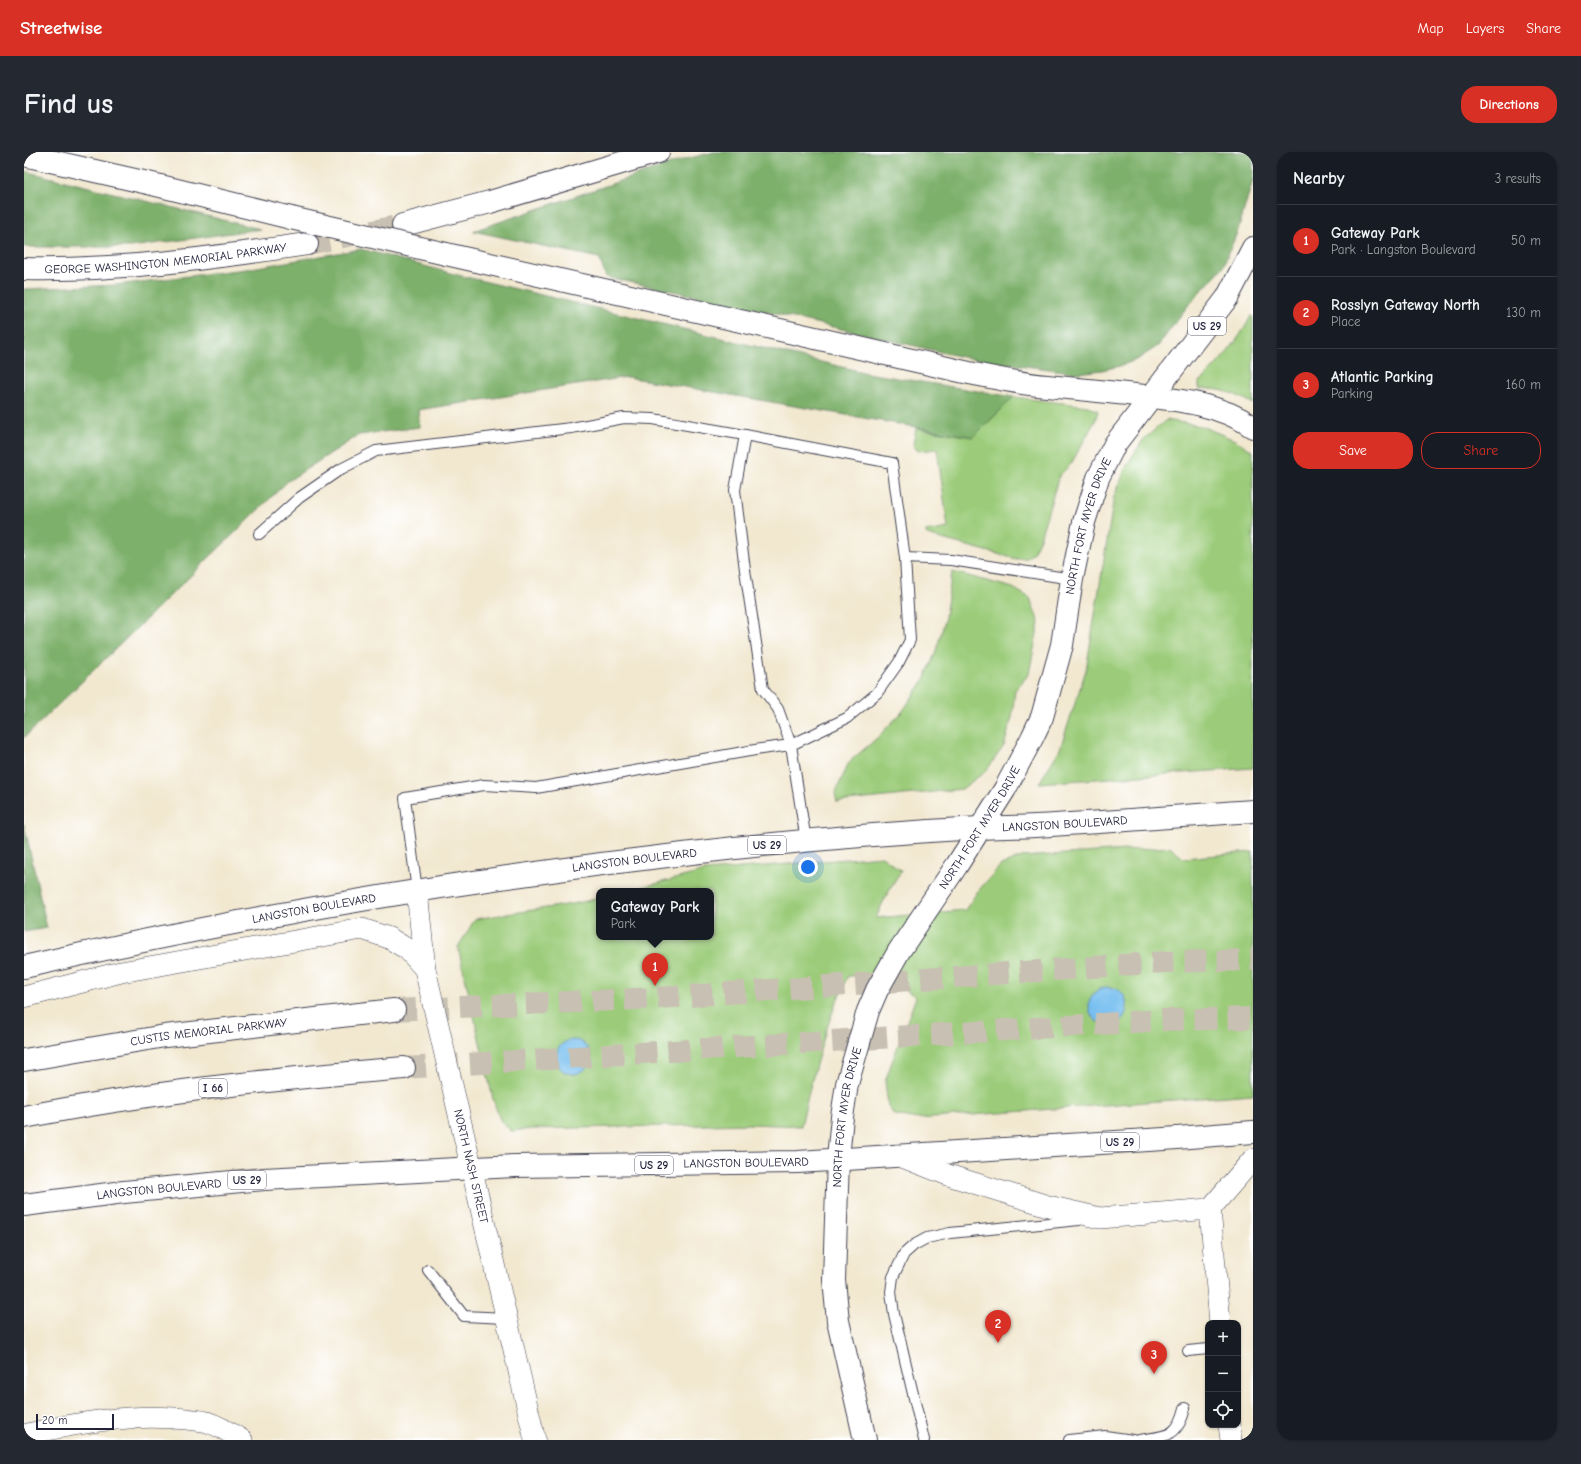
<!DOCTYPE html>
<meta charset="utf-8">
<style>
:root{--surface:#171b24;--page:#242831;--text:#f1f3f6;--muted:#9ea1a6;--line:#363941;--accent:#d93025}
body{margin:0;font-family:"Comic Neue",sans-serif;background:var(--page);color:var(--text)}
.controls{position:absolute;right:12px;bottom:12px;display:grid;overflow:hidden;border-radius:8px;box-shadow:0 1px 3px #0004}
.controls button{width:36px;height:36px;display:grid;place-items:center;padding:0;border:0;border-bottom:1px solid var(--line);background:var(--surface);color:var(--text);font:20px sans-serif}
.scale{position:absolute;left:12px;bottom:10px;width:78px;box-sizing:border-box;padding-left:4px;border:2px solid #22223b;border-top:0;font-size:11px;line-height:14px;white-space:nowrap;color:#22223b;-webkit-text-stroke:3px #fff;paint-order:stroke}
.you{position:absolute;left:784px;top:715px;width:14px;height:14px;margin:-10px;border:3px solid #fff;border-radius:50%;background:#1a73e8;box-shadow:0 0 0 6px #1a73e833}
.badge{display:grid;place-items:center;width:26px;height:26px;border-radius:50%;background:var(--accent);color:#fff;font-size:13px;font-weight:700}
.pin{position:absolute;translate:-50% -33px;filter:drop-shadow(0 1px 2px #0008)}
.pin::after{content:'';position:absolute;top:21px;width:14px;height:12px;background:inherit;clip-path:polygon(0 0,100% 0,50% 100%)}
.popup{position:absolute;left:572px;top:736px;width:118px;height:52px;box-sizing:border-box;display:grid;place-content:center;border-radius:8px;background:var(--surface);filter:drop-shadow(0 1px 3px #0005);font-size:13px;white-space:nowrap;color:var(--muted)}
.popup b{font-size:15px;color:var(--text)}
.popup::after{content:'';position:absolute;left:50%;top:100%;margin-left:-8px;border:8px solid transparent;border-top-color:var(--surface)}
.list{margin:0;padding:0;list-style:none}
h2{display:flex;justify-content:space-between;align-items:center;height:52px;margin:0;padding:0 16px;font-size:17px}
h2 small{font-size:13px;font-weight:400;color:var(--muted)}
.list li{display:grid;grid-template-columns:26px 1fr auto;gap:12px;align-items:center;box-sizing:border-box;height:72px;padding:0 16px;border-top:1px solid var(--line)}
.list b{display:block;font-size:15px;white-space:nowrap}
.list p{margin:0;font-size:13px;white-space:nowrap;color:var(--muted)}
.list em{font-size:13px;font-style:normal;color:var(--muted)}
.actions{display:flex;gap:8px;padding:12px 16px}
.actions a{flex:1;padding:9px 0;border:1px solid var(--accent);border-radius:16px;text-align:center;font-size:14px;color:var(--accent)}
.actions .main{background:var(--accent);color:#fff}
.icon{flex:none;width:22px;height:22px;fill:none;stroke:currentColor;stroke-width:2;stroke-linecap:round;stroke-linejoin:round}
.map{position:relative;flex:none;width:1229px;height:1288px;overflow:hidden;border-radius:16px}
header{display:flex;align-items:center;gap:24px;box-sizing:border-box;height:56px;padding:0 20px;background:var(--accent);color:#fff}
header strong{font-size:19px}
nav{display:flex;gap:22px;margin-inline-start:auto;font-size:14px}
.intro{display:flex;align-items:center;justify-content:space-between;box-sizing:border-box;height:96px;padding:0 24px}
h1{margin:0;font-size:28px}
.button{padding:10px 18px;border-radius:16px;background:var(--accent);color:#fff;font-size:14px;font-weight:700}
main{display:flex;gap:24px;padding:0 24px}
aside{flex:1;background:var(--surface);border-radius:16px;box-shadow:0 1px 3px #0004}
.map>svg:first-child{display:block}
.green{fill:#9ccc7a;stroke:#5f775a}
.forest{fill:#7db06a;stroke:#506952}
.water{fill:#78bff0;stroke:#4d7096}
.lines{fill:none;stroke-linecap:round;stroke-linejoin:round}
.highway-tunnel{stroke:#c8c0b2;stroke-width:22;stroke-dasharray:22 11;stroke-linecap:butt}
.lane-casing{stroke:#414051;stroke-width:12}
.street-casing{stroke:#414051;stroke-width:22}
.primary-casing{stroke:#414051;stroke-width:24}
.highway-casing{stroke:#414051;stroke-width:24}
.lane{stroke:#fff;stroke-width:10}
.street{stroke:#fff;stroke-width:21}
.primary{stroke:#fff;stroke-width:22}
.highway{stroke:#fff;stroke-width:22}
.highway-bridge-casing{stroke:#414051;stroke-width:24;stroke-linecap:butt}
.highway-bridge{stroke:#fff;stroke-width:22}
.labels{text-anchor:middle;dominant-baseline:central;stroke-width:3;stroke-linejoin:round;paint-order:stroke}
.shield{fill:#fff;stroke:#646476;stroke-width:1}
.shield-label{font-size:11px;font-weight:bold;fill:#22223b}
.street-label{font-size:12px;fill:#22223b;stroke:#fff}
</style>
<header>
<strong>Streetwise</strong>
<nav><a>Map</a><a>Layers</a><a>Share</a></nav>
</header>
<div class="intro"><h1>Find us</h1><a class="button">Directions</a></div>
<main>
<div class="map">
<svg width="1229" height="1288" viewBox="0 0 1229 1288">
<rect width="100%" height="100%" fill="#fff"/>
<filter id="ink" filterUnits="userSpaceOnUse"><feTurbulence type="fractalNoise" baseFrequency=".025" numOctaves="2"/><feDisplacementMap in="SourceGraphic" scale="8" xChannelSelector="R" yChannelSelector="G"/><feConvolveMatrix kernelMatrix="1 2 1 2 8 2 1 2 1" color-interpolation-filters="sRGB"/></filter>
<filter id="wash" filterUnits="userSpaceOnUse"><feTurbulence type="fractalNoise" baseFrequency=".012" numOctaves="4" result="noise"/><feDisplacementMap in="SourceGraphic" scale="16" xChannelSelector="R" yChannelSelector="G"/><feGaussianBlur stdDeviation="0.9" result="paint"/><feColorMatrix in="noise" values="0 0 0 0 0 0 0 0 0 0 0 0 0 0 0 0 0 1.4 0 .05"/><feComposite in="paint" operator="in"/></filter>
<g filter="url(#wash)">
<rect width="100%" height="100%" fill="#f2e8d0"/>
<g class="green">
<path d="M1227,164h2v88c-15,-10 -36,-17 -54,-15v-7c21,-20 39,-40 52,-66z"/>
<polygon points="990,245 1064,254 1074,259 1071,269 1047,312 1035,324 1015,389 1009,401 1003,406 992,407 903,383 901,380 924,376 913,297 894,299 889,293 892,276 949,285"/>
<polygon points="1142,268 1177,274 1211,288 1229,299 1229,616 1015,631 1036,597 1062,518 1090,345 1103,313 1119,288"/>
<polygon points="928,420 933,421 989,436 1006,446 1015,471 1005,522 991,538 988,565 980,594 962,619 938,637 813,650 811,642 825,610 852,587 878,560 900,528 911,502 920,471"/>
<path d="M1146,695l13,11 70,-6v242l-334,25 -25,-4 -6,-9 -3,-25 31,-84 -33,-22 -35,1c-23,47 -35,98 -47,150l-52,-2 -216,5 -22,2 -11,-11 -7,-21 -35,-152 17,-28 103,-16 21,-5v39h112v-46h-84l79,-20 176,-15 19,15 -17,29 -8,18 89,-8 13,-19 23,-26 21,-8z"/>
</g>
<g class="forest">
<polygon points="690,0 1229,0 1229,28 1214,78 1199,115 1162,156 1134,194 1114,207 1096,214 1078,218 1054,221 943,206 696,149 582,125 575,106 449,79 658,8"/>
<polygon points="0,19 236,77 107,95 0,95"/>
<polygon points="337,97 434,123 843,221 990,245 949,285 603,225 394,258 396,275 335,283 264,329 0,586 0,137 92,133 222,117"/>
<polygon points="0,672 23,776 0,780"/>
</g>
<g class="water">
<circle cx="1084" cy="854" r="19"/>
<circle cx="549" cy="905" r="17"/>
</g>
</g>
<g filter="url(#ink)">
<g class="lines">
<g class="highway-tunnel">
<polyline points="283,92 379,73"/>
<polyline points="370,858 634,846 1141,810 1229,808"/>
<polyline points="380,916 1140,868 1229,866"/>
</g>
<defs>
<g id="lane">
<polyline points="235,382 275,346 317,317 352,299 547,276 600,266 629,267 721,283"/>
<polyline points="782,689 767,593 823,566 853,541 875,510 886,488 881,406 927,408 1048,427"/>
<polyline points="393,739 381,646 460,633 512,636 737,597 767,593 754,557 739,537 721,418 711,338 721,283 868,311 881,406"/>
<polyline points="404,1118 440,1164 482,1166"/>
<polyline points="1164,1199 1184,1197"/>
<polyline points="900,1288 870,1162 867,1140 869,1125 880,1102 890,1093 903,1086 926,1081 1055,1068"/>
<polyline points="1045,1288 1081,1284 1109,1288"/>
<path d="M1115,1288c26,-4 39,-2 46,-32"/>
</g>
<g id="street">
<path id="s1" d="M393,739l8,78 110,471"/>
<polyline points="0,845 97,820 338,777 365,786 383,797 401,817"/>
<polyline points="873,1003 924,1023 1024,1054 1076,1066 1186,1057"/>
<polyline points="1196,1171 1186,1057 1229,1007"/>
<polyline points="1205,1273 1207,1288"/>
<path d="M0,1283c52,-12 108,-22 162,-16 6,1 14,1 21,3 13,4 24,11 35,18"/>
</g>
<g id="primary">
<path id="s2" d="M0,815c223,-51 448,-89 676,-115 92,-11 186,-19 279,-24 19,-1 38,-1 56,-2 73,-4 145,-10 218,-15"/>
<path id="s3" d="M0,1053l100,-13 140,-13 251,-13 283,-4 366,-23 89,-7"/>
</g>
<g id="highway">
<polyline points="0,3 124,31 267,66"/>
<polyline points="379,73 466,50 634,0"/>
<path d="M422,102l523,119c26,5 52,11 78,13 32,3 64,6 97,10 37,4 78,9 109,31"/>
<path id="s4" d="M0,117c95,2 189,-11 283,-25"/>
<path id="s5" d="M0,908l141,-24 229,-26"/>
<path d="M0,965c125,-25 253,-38 380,-49"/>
<path id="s6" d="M841,1288l-27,-119 -4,-41 4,-122 4,-41 5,-33 21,-73 9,-21 22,-39 58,-86 48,-76 27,-51 10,-21 20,-72 10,-66 12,-57 14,-44 17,-34 112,-146 26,-50"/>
</g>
</defs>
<use href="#lane" class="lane-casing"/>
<use href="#street" class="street-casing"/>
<use href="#primary" class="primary-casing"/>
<use href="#highway" class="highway-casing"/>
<use href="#lane" class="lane"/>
<use href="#street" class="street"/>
<use href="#primary" class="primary"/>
<use href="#highway" class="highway"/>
<defs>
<polyline id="highway-bridge" points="267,66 422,102"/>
</defs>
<use href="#highway-bridge" class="highway-bridge-casing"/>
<use href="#highway-bridge" class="highway-bridge"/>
</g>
</g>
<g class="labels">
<g class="shield">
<rect x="1164" y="165" width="38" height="18" rx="3"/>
<rect x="724" y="684" width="38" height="18" rx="3"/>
<rect x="175" y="927" width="28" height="18" rx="3"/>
<rect x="1077" y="981" width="38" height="18" rx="3"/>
<rect x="611" y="1004" width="38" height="18" rx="3"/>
<rect x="204" y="1019" width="38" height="18" rx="3"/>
</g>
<g class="shield-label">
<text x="1183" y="174">US 29</text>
<text x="743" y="693">US 29</text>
<text x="189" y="936">I 66</text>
<text x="1096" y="990">US 29</text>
<text x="630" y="1013">US 29</text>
<text x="223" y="1028">US 29</text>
</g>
<g class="street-label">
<text stroke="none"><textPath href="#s4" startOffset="142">GEORGE WASHINGTON MEMORIAL PARKWAY</textPath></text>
<text stroke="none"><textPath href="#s6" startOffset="975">NORTH FORT MYER DRIVE</textPath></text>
<text stroke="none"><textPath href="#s2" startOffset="1052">LANGSTON BOULEVARD</textPath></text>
<text stroke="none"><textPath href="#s6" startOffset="651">NORTH FORT MYER DRIVE</textPath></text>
<text stroke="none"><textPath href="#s2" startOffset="620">LANGSTON BOULEVARD</textPath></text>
<text stroke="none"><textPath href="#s2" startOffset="296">LANGSTON BOULEVARD</textPath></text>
<text stroke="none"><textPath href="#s5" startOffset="187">CUSTIS MEMORIAL PARKWAY</textPath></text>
<text stroke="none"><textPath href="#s6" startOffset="327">NORTH FORT MYER DRIVE</textPath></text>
<text stroke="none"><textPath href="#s3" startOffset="724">LANGSTON BOULEVARD</textPath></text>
<text stroke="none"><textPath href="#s1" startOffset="281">NORTH NASH STREET</textPath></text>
<text stroke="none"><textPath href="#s3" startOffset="136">LANGSTON BOULEVARD</textPath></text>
</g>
</g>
</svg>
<div class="controls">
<button>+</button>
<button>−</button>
<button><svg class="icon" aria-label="locate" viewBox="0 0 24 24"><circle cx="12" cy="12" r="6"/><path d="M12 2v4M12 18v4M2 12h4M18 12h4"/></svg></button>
</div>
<div class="scale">20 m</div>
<div class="you"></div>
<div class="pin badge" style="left:631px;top:834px">1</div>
<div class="popup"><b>Gateway Park</b>Park</div>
<div class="pin badge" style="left:974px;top:1191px">2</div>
<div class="pin badge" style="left:1130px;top:1222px">3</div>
</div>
<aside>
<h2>Nearby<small>3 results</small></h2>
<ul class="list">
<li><span class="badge">1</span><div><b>Gateway Park</b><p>Park · Langston Boulevard</p></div><em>50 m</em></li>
<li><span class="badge">2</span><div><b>Rosslyn Gateway North</b><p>Place</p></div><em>130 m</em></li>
<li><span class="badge">3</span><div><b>Atlantic Parking</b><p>Parking</p></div><em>160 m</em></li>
</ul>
<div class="actions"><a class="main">Save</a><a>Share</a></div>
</aside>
</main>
